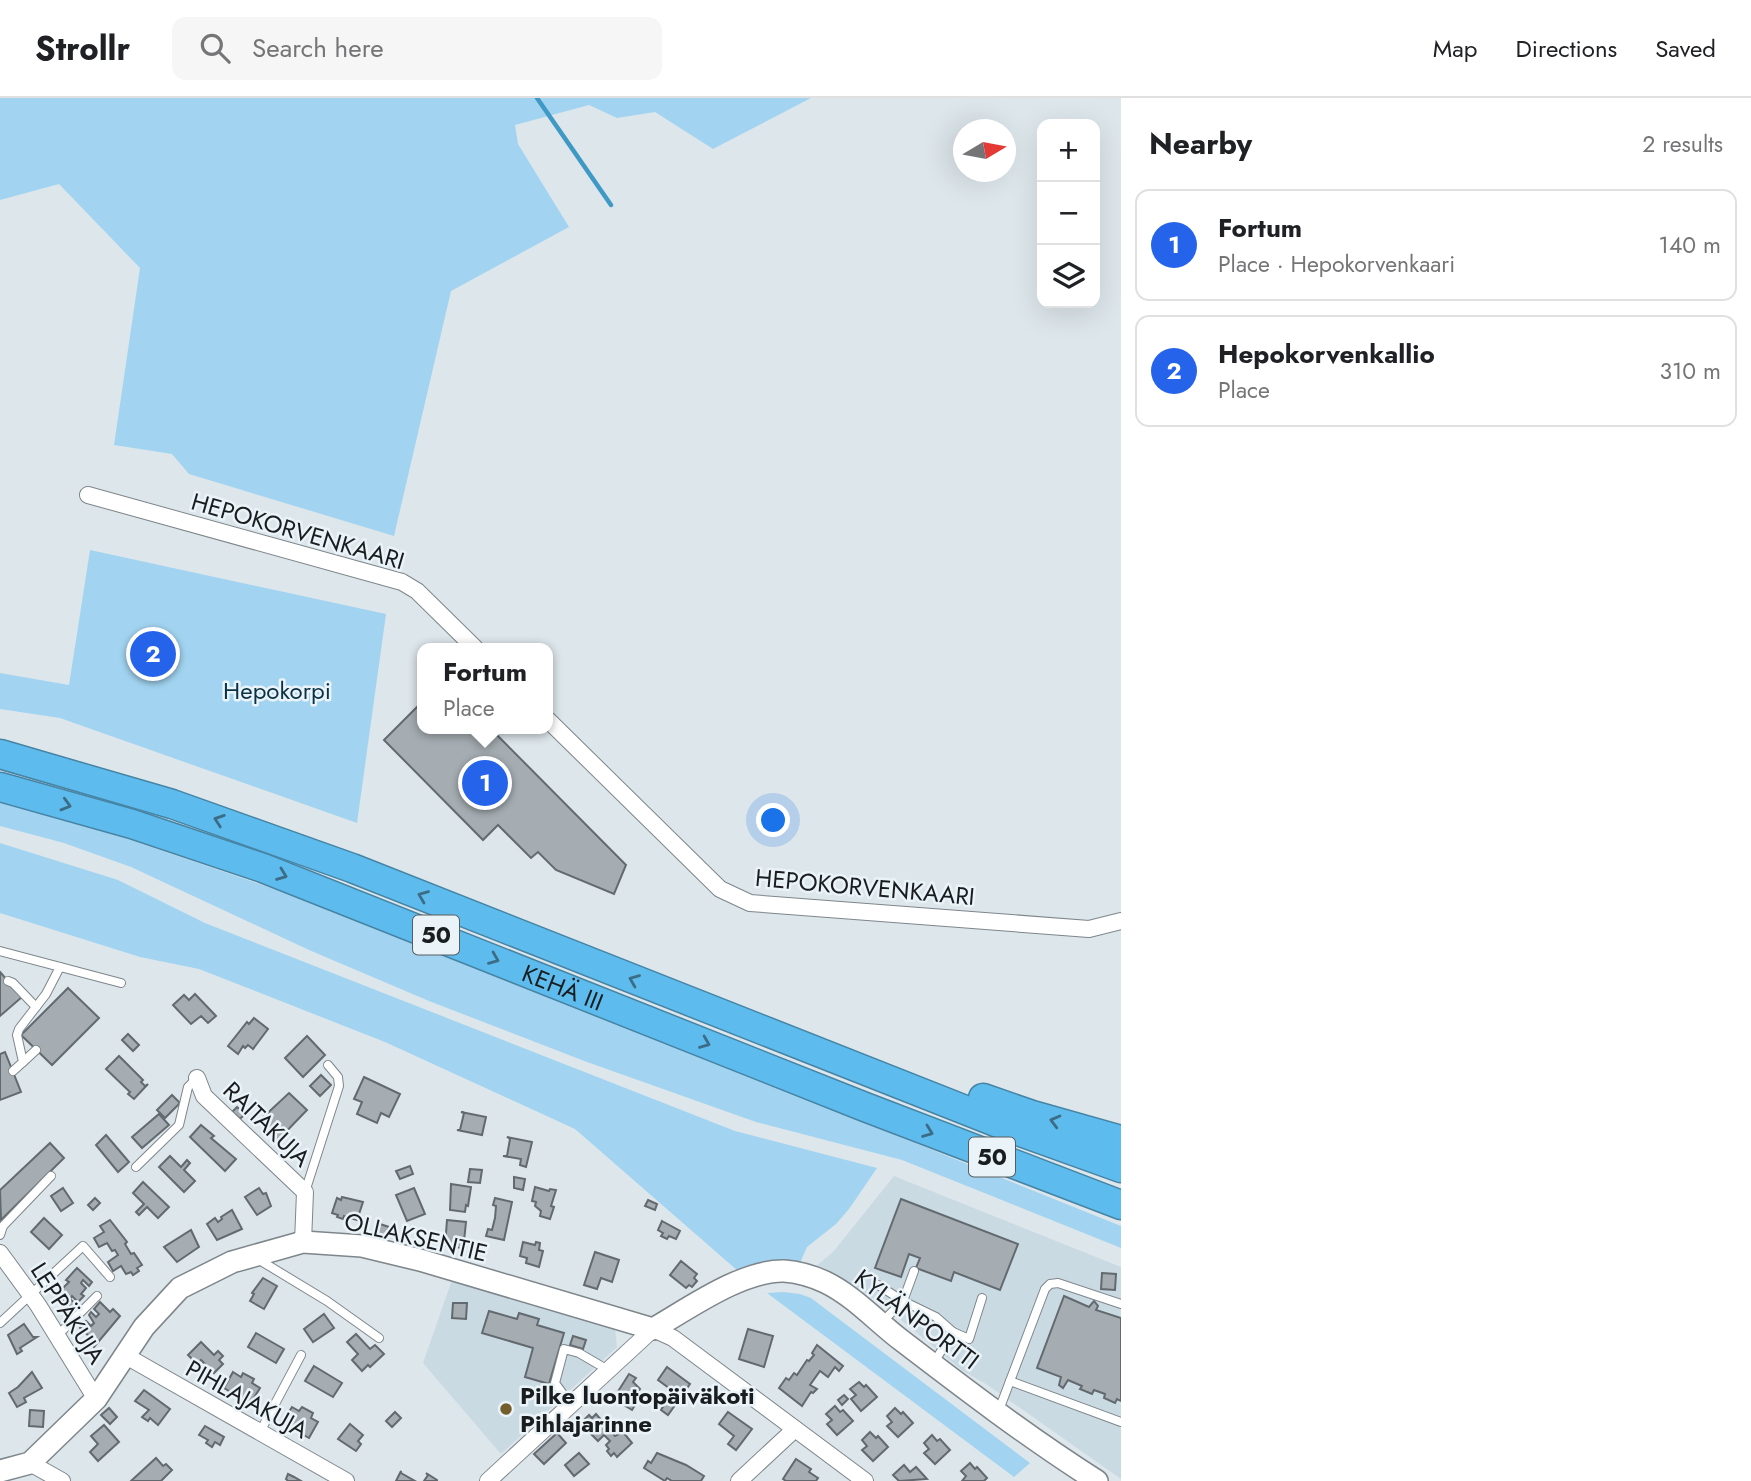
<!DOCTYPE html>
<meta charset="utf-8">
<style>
:root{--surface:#fff;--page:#f6f6f6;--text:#202124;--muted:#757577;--line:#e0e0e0;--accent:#2563eb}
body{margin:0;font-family:Jost,sans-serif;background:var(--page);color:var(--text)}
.controls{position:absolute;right:21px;top:21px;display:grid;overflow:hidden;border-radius:14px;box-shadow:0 7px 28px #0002}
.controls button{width:63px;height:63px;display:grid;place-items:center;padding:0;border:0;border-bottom:2px solid var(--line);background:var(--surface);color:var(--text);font:35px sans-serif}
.compass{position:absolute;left:953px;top:21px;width:63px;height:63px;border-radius:50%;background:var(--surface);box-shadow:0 7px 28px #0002;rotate:80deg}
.you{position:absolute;left:774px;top:723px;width:24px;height:24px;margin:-18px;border:5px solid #fff;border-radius:50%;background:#1a73e8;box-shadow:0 0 0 10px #1a73e833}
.badge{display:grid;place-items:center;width:46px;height:46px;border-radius:50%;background:var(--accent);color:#fff;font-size:23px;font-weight:700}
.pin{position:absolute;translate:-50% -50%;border:4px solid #fff;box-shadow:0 2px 7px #0006}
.popup{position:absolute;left:417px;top:545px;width:136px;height:91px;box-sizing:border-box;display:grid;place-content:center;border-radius:14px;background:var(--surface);filter:drop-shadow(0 2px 5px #0005);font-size:23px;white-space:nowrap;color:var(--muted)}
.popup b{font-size:26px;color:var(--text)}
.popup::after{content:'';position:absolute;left:50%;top:100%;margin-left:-14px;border:14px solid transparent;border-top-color:var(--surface)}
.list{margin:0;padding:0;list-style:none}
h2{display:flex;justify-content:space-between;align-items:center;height:91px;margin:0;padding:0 28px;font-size:30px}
h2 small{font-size:23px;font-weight:400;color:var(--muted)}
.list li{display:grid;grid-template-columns:46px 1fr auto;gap:21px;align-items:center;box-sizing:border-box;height:112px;margin:0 14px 14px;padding:0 14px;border:2px solid var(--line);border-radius:14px}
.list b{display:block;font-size:26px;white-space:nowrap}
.list p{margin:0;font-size:23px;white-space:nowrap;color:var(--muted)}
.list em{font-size:23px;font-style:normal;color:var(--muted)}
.icon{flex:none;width:38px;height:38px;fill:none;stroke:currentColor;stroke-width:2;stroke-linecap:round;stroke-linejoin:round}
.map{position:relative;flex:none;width:1121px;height:1383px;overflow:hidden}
header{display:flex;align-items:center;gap:42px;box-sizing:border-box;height:98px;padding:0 35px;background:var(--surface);border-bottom:2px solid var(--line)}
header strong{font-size:33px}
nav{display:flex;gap:38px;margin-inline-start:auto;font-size:24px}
.search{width:490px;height:63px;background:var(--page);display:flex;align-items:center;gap:18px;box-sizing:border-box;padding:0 24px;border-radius:14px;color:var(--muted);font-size:26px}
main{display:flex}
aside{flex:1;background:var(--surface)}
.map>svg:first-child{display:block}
.built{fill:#c9dae3}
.green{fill:#a2d4f1}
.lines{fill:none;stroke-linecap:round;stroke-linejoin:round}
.stream{stroke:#3f99c5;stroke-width:4.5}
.building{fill:#a5adb2;stroke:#636a6f;stroke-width:2}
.lane-casing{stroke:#7e868b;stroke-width:10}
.street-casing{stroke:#7e868b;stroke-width:18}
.secondary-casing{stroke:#7e868b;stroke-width:24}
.highway-casing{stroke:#4684a5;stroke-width:31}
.lane{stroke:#fff;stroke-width:8}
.street{stroke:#fff;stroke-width:16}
.secondary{stroke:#fff;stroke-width:21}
.highway{stroke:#5dbced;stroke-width:28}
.oneway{stroke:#3c6c86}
.poi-dot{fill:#745d2d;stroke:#eaf3f8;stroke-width:2.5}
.labels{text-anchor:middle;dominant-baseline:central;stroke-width:5;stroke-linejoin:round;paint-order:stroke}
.shield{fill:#eaf3f8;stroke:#585d60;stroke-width:2}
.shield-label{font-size:23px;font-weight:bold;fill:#1a1d1f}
.street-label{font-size:24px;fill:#1a1d1f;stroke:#eaf3f8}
.park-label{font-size:24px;fill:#0a3245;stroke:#eaf3f8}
.poi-label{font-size:24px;font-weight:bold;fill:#1a1d1f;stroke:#eaf3f8;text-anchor:start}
</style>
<header>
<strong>Strollr</strong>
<div class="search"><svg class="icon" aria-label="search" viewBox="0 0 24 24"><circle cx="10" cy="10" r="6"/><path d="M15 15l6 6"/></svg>Search here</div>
<nav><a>Map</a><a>Directions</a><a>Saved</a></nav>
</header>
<main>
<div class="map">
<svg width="1121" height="1383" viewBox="0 0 1121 1383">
<rect width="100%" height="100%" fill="#dde6eb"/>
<g class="built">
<polygon points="894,1078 1121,1169 1121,1381 986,1286 963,1273 884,1208 858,1190 814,1170 833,1154"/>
<polygon points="452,1182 615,1231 617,1249 501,1356 423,1265"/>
</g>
<g class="green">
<polygon points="0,0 811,0 713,51 655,14 617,20 589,7 515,27 518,46 569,129 451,193 394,438 189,376 172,356 114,347 140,170 59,86 0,102"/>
<polygon points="90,452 386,516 357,725 60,620 0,611 0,575 69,587"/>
<polygon points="0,704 122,739 283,794 466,864 1121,1128 1121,1150 902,1062 756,1024 587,964 429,903 309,852 131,769 64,745 0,728"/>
<polygon points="0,745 118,782 205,825 735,1033 877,1070 849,1111 836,1126 807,1149 800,1165 738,1173 575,1031 385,944 199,871 140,859 0,815"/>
<polygon points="783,1194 800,1196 811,1200 1030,1365 1014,1379 767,1195"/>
</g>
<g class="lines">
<polyline class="stream" points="537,0 611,107"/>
</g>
<g class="building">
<polygon points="422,604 422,631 491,631 626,767 614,796 556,772 538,754 531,760 498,727 483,742 384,642"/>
<polygon points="0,874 22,899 0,918"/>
<polygon points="68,890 99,920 52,967 21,937"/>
<polygon points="195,896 216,918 208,925 201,918 191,926 173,907 184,897 189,902"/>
<polygon points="254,920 268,931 253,951 248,947 245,950 243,948 238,956 228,948 247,924 249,926"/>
<polygon points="128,936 139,947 133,953 122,942"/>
<polygon points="307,938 325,957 303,979 285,960"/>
<polygon points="5,954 21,994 0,1002 0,956"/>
<polygon points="119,958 143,982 141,984 145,988 148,986 134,1001 128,996 130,994 106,971"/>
<polygon points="321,977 331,987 320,998 310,988"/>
<polygon points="364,979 400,996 389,1019 381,1015 377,1025 357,1016 362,1004 354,1001"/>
<polygon points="289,995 307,1012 278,1042 259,1023"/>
<polygon points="172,997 180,1005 165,1020 157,1012"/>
<polygon points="237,1009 245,1016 240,1021 232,1014"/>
<polygon points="461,1014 486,1019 482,1037 457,1032 460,1032 464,1015"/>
<polygon points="159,1016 169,1027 142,1050 132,1039"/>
<polygon points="201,1027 214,1038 211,1040 236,1061 225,1073 190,1039"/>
<polygon points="106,1037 129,1064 118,1074 96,1047"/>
<polygon points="507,1039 532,1044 526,1069 520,1067 521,1061 503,1058 507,1058 510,1041"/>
<polygon points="50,1045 64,1060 1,1122 0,1092"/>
<polygon points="170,1058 181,1069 187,1062 190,1065 184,1072 195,1083 184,1094 159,1069"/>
<polygon points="410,1068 413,1076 400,1081 396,1073"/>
<polygon points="470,1071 482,1072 480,1085 468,1084"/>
<polygon points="514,1079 525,1081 523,1092 514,1090"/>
<polygon points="143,1084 169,1109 158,1120 147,1109 139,1117 136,1114 144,1106 133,1095"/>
<polygon points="451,1086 471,1089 468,1108 466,1107 465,1114 450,1112"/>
<polygon points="535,1089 549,1093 550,1091 556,1092 551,1108 554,1109 550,1121 540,1118 541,1113 535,1108 536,1104 532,1103"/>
<polygon points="63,1090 73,1105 61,1113 51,1098"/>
<polygon points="259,1090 263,1096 266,1095 271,1108 257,1117 245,1099"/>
<polygon points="414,1090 425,1116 407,1123 396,1097"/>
<polygon points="342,1099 363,1104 357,1122 344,1118 343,1121 337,1119 338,1117 332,1115 337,1100 341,1102"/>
<polygon points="95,1100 100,1105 93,1112 88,1107"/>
<polygon points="495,1100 512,1104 504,1142 486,1138 488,1131 492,1132 495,1120 496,1108 493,1107"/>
<polygon points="901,1101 1018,1146 1000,1192 954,1174 951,1183 916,1170 920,1160 909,1156 901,1179 875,1170"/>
<polygon points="648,1102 657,1106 655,1112 645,1108"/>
<polygon points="232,1112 242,1131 217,1142 207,1126 215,1120 218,1124 222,1121 221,1119"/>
<polygon points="44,1120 62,1137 49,1151 31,1134"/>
<polygon points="110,1122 127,1144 125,1146 131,1156 134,1155 142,1167 137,1170 139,1173 133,1177 131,1174 126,1176 121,1168 113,1173 108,1164 118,1157 115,1152 112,1153 107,1145 99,1149 94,1140 104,1134 100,1128"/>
<polygon points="447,1122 466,1124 464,1143 462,1143 461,1150 445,1148"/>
<polygon points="662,1123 680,1133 676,1141 669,1138 667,1141 661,1138 663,1135 658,1132"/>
<polygon points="377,1125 389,1129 385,1142 373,1138"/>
<polygon points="191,1132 199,1149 177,1164 164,1149"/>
<polygon points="523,1144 535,1147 536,1144 540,1145 539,1152 543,1153 539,1169 526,1165 527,1160 520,1158"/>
<polygon points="595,1154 619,1162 612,1184 601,1180 597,1191 584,1187"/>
<polygon points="681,1163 697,1176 694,1180 697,1183 692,1189 689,1187 686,1190 670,1177"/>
<polygon points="77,1170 92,1184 89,1188 83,1182 81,1185 86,1190 81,1196 84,1198 78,1204 72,1198 70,1201 76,1206 72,1210 57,1196 69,1184 66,1182"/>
<polygon points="1102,1175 1116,1176 1115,1192 1101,1191"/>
<polygon points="263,1180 277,1188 264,1211 250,1203 254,1196 252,1195"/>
<polygon points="1064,1198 1089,1209 1094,1203 1098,1208 1096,1212 1121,1220 1121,1303 1117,1301 1115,1305 1104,1300 1105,1296 1094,1292 1092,1296 1080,1291 1082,1288 1068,1282 1063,1290 1059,1287 1061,1279 1037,1270"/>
<polygon points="100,1204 110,1214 113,1211 120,1218 94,1249 87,1242 90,1239 80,1230 86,1223 91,1228 94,1225 89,1217 91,1214 96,1219 99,1216 94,1211"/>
<polygon points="453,1205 467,1205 466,1221 452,1220"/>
<polygon points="489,1213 517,1221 519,1215 539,1221 537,1227 564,1235 549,1286 525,1279 533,1250 482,1235"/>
<polygon points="324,1216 334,1230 313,1244 304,1231"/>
<polygon points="24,1226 33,1239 37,1239 20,1250 22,1253 17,1256 8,1237"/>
<polygon points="748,1231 773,1238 764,1269 739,1261"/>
<polygon points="256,1235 284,1251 276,1265 248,1249"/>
<polygon points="356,1236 370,1251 375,1247 384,1256 370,1269 368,1267 362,1273 352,1262 358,1256 347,1244"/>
<polygon points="573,1238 586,1242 583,1251 570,1247"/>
<polygon points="201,1244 214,1257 218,1253 223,1258 219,1262 223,1266 214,1275 201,1262 197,1266 188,1257"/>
<polygon points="817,1247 843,1268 839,1273 835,1269 828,1279 820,1273 810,1287 817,1291 813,1295 811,1294 802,1308 779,1290 786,1280 789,1282 794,1275 797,1277 807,1262 809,1263 814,1257 812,1255"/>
<polygon points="314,1268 342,1285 333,1299 305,1283"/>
<polygon points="667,1269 690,1286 668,1317 661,1312 673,1293 658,1282"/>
<polygon points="32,1274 42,1290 24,1300 26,1304 17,1309 9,1295 18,1289"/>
<polygon points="233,1274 241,1279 243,1275 254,1281 252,1285 260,1290 250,1306 224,1290"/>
<polygon points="629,1276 636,1280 633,1284 640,1291 635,1300 638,1302 632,1312 617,1303 621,1297 617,1295"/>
<polygon points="859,1284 864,1289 866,1287 877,1299 861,1313 851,1301 856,1297 850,1291"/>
<polygon points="144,1292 170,1311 158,1327 150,1320 148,1323 142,1319 149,1312 135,1303"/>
<polygon points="844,1297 848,1301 842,1307 838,1302"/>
<polygon points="835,1308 840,1314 843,1312 853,1323 837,1337 827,1326 832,1322 826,1316"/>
<polygon points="292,1309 299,1313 302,1309 313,1315 311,1320 318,1324 309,1340 282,1325"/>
<polygon points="109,1310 117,1319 110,1326 101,1317"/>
<polygon points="895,1310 901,1316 903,1314 913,1325 898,1339 887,1328 892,1324 887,1318"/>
<polygon points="30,1312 44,1313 43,1329 29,1328"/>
<polygon points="395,1314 401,1320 392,1329 386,1323"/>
<polygon points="728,1314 752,1331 736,1352 728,1346 734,1338 719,1326"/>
<polygon points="596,1316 615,1338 623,1334 632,1345 617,1359 614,1355 611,1358 607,1353 609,1351 606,1347 610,1343 604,1337 598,1343 583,1328 587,1324 585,1321 589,1317 592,1320"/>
<polygon points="350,1326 363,1337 358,1343 361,1346 356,1353 338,1341"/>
<polygon points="104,1327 119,1344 98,1363 90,1354 98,1346 91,1338"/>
<polygon points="205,1328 224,1339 220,1347 215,1344 212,1349 206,1345 208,1342 199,1337"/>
<polygon points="870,1334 876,1340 878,1338 888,1349 873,1363 862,1352 867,1348 862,1342"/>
<polygon points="557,1335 566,1345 544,1366 534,1356"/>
<polygon points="932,1337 937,1343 940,1341 950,1352 935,1366 924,1355 929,1351 924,1345"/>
<polygon points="579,1355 589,1366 574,1378 565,1367"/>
<polygon points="657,1355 686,1367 704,1378 701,1383 672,1383 667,1380 665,1383 644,1370 648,1363 651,1365"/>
<polygon points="156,1360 163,1368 166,1366 172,1372 161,1383 131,1383"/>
<polygon points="796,1361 811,1371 809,1374 818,1380 816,1383 786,1383 783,1381"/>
<polygon points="970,1365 975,1371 977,1369 987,1380 984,1383 962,1383 966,1378 961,1373"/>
<polygon points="904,1367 910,1374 916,1369 927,1381 899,1383 893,1377"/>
<polygon points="401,1373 401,1375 415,1383 396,1383"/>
<polygon points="426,1375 437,1382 437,1383 424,1383 428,1377"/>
<polygon points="288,1376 294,1379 301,1383 288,1383 286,1381"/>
</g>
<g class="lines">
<defs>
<g id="lane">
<polyline points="0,853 121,885"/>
<polyline points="8,883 13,885 36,909"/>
<polyline points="23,964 36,952"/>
<polyline points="13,973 23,964 17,937 19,931 46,896 60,869"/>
<polyline points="136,1069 179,1027 188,989 197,980"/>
<polyline points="305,1094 339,988 338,979 328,967"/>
<polyline points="0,1137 3,1128 51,1078"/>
<polyline points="256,1160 327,1203 379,1240"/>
<polyline points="878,1187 903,1203 914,1173"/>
<polyline points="883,1223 903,1203 936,1219 953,1234"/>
<polyline points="0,1225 83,1148 110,1179"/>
<polyline points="57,1238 97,1198"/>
<polyline points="933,1266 953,1234 969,1241 982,1200"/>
<polyline points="1010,1283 1121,1324"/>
<polyline points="571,1307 555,1285 564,1251 579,1255 608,1272"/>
<polyline points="999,1312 1045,1191 1050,1186 1058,1185 1121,1206"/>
<polyline points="260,1334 301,1257"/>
</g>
<g id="street">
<polyline points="88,397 402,484 417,493 475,550"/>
<polyline points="548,622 720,791 750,805 1089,831 1121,823"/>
<polyline points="197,980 204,998 305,1094 303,1144"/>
<polyline points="0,1155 38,1207 96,1301"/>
<polyline points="126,1258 346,1383"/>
<polyline points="30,1365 62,1383"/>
<polyline points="488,1383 653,1231 673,1240 865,1383"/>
<polyline points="739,1383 795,1331"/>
</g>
<path id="secondary" d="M0,1373l30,-8 66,-64 48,-72 36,-39 52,-26 71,-20 59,4 58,14 233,69c35,-20 89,-59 131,-58 14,1 28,5 41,11 29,14 51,39 76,58 64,49 128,98 196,141"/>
<g id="highway">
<polyline points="0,656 172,706 352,770 1021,1034 1121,1070"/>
<path id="s1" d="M0,689l132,37 131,44 602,239 256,98"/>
<polyline points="983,1000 1032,1017 1121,1042"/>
</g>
</defs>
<use href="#lane" class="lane-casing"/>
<use href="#street" class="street-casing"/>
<use href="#secondary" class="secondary-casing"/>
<use href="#highway" class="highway-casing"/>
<use href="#lane" class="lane"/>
<use href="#street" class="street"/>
<use href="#secondary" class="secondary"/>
<use href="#highway" class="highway"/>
</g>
<defs><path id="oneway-chevron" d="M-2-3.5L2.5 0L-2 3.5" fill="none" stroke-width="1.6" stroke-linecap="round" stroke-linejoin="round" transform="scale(1.75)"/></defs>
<g class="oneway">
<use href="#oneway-chevron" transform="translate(66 707) rotate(16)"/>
<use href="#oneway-chevron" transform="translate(219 722) rotate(-161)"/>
<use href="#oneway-chevron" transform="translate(282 777) rotate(21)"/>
<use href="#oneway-chevron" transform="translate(423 798) rotate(-158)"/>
<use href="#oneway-chevron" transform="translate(494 861) rotate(22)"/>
<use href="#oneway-chevron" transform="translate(634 882) rotate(-158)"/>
<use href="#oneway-chevron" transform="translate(705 945) rotate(22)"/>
<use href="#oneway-chevron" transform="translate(1055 1023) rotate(-165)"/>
<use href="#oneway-chevron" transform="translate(928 1034) rotate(21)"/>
</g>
<circle class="poi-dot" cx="506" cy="1311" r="7"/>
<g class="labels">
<g class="shield">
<rect x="413" y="817.5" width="46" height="39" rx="5"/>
<rect x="969" y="1039.5" width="46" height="39" rx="5"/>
</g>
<g class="shield-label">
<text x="436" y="837">50</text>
<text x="992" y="1059">50</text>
</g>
<g class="street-label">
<text transform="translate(298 433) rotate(16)">HEPOKORVENKAARI</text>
<text transform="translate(865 789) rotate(5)">HEPOKORVENKAARI</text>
<text stroke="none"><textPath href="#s1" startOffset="598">KEHÄ III</textPath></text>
<text transform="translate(267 1026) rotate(44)">RAITAKUJA</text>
<text transform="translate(416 1139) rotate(13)">OLLAKSENTIE</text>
<text transform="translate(68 1215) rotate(57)">LEPPÄKUJA</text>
<text transform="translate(917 1221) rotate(37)">KYLÄNPORTTI</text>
<text transform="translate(247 1301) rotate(29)">PIHLAJAKUJA</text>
</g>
<g class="park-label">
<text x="277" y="592">Hepokorpi</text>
</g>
<g class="poi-label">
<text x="520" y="1297">Pilke luontopäiväkoti<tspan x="520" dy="28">Pihlajarinne</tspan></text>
</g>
</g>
</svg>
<div class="controls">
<button>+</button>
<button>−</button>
<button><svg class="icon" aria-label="layers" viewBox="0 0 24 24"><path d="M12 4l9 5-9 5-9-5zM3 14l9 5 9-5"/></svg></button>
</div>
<svg class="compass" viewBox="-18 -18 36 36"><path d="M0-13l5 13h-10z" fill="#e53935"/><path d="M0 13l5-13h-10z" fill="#757577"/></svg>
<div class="you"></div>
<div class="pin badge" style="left:485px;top:685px">1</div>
<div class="popup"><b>Fortum</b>Place</div>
<div class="pin badge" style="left:153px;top:556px">2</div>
</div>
<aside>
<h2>Nearby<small>2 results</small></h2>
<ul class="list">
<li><span class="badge">1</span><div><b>Fortum</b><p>Place · Hepokorvenkaari</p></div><em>140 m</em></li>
<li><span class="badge">2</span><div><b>Hepokorvenkallio</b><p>Place</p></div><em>310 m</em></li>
</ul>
</aside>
</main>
